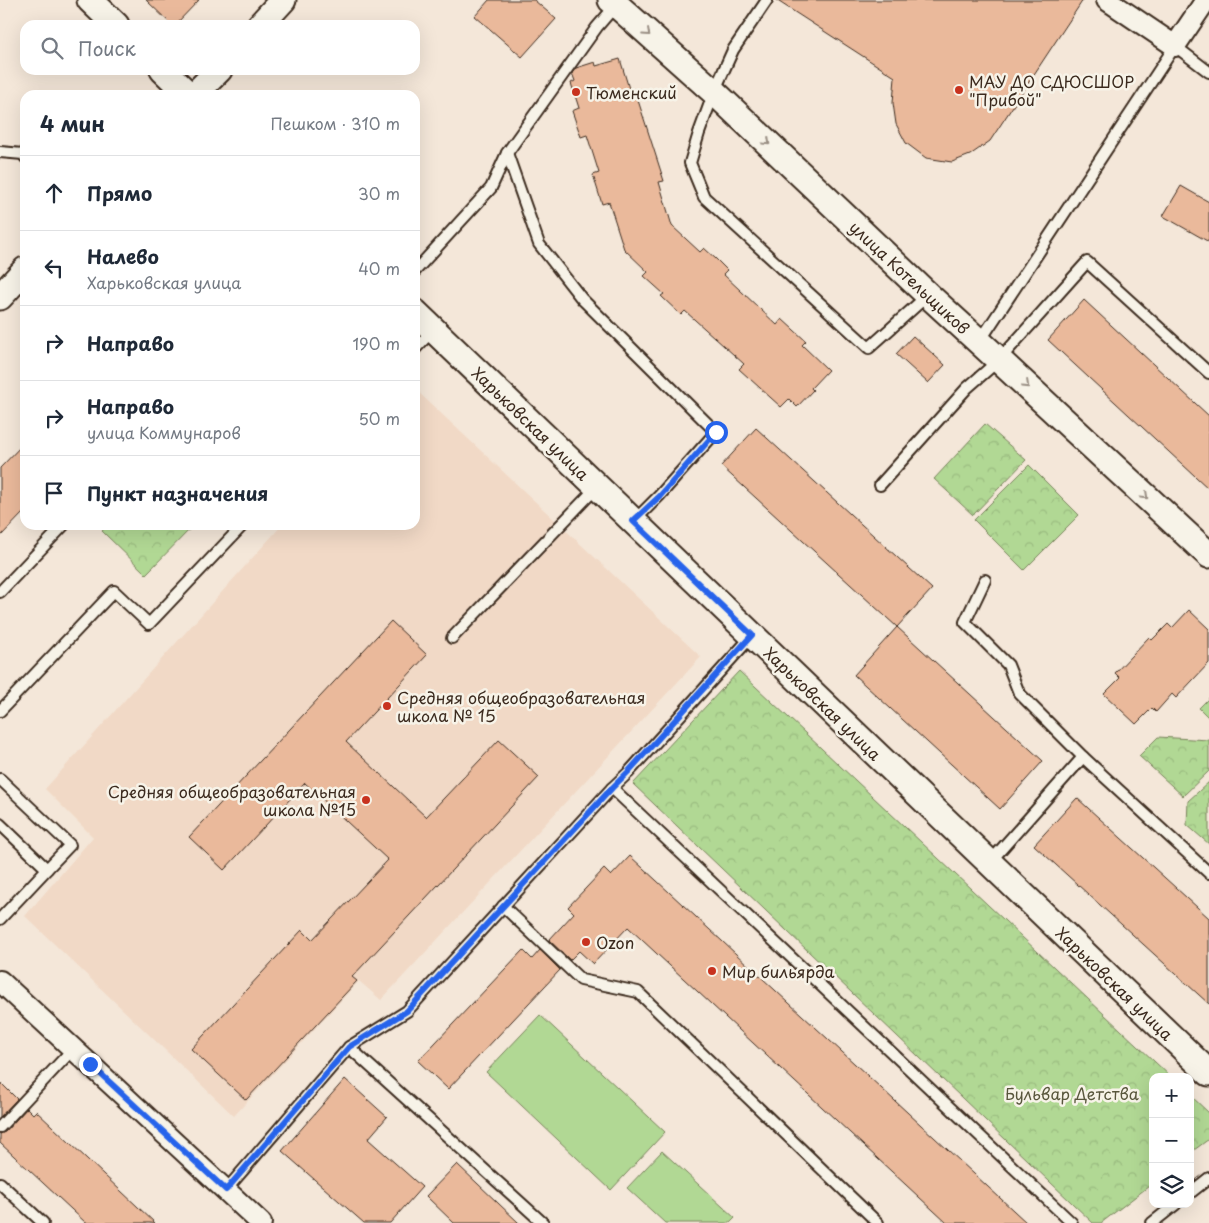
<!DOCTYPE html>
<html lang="ru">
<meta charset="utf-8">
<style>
:root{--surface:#fff;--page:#f6f6f7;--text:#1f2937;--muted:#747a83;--line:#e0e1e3}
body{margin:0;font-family:"Playpen Sans",sans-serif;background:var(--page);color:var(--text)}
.controls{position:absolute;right:15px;bottom:15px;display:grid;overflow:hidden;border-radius:10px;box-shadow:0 5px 20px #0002}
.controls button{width:45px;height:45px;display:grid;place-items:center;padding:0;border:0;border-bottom:1px solid var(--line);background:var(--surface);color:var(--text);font:25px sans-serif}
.stop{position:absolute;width:15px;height:15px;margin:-11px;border:4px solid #2563eb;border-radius:50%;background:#fff}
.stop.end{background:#2563eb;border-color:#fff;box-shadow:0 1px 5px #0008}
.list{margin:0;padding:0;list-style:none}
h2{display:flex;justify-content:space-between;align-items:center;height:65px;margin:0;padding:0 20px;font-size:21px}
h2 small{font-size:16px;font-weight:400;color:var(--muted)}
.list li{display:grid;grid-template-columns:32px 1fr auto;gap:15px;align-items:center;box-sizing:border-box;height:75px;padding:0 20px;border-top:1px solid var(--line)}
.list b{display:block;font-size:19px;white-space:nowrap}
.list p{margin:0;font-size:16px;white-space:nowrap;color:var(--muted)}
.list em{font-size:16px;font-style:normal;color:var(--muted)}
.icon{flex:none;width:28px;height:28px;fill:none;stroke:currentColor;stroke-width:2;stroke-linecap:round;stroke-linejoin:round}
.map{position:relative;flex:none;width:1209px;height:1223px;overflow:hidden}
.search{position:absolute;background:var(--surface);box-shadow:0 5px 20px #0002;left:20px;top:20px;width:400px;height:55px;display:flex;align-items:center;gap:12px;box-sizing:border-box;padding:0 18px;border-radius:15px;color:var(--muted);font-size:19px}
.panel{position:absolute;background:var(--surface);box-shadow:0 5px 20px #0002;left:20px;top:90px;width:400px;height:440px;border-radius:15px}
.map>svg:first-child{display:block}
.built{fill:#f1d9c6}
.grass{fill:#b1d894;stroke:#768159}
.park{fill:url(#park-crowns);stroke:#768159}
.building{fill:#eab99b;stroke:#3b2a1e}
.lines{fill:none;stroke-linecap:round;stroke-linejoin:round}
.service-casing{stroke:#3b2a1e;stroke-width:14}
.minor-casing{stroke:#3b2a1e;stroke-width:24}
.tertiary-casing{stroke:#3b2a1e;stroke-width:29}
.service{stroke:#f7f3e8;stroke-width:10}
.minor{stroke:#f7f3e8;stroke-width:20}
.tertiary{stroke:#f7f3e8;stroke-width:25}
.oneway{stroke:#998e83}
.route{stroke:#2563eb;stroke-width:6}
.poi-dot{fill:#c8321e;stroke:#f7f3e8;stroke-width:2}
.labels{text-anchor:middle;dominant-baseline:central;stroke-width:5;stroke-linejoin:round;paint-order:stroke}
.poi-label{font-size:16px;fill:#3b2a1e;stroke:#f7f3e8;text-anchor:start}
.street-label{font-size:16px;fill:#3b2a1e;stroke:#f7f3e8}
.park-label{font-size:16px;fill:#58563c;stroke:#f7f3e8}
</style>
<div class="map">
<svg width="1209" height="1223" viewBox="0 0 1209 1223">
<defs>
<pattern id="park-crowns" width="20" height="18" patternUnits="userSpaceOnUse" patternTransform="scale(1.25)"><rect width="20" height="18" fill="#b1d894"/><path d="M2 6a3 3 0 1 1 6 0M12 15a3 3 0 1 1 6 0" fill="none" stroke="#99ba7f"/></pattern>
</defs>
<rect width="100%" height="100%" fill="#f4e7d9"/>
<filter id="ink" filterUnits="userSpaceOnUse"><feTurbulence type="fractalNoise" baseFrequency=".02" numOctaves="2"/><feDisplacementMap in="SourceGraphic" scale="10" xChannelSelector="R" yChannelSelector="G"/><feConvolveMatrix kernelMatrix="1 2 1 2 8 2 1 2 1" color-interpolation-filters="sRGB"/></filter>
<g filter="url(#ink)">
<polygon class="built" points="415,389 701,657 381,1000 359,981 234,1116 25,916 93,837 45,789 282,525 415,525"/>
<g class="grass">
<polygon points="1209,698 1209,718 1199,708"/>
<polygon points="540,1015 665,1132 611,1190 486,1072"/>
<polygon points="662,1151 735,1218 730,1223 665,1223 627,1188"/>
</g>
<g class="park">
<polygon points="985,424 1026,460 973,515 934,479"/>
<polygon points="1029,465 1079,515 1024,570 974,520"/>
<polygon points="108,525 194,525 146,574 102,531"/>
<polygon points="739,671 1171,1077 1153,1077 1153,1183 1101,1223 1093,1223 1072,1203 633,784"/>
<polygon points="1158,737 1209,740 1209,771 1183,796 1139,756"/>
<polygon points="1209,782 1209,844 1187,825 1188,801"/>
<polygon points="1190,1095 1209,1113 1209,1139 1190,1153"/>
</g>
<g class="building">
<polygon points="146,0 199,0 175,25 172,25"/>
<polygon points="489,0 534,0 556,19 522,57 475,16"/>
<polygon points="776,0 1083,0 990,141 970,155 952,162 926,158 906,143 896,124 893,103 895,77"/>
<polygon points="620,59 630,92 635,91 664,181 659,182 672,226 700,252 704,248 716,259 727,270 723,274 777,325 782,319 806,341 802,345 828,370 811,388 813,390 797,407 789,399 781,407 739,369 744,364 685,311 681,315 661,296 664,294 644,276 648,272 624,249 609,202 602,204 593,175 599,173 587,135 581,137 572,111 579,108 571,83 575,81 572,73 576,68 595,62 596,66"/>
<polygon points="1181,186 1209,202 1209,242 1163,216"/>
<polygon points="1084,300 1209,416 1209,489 1048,340"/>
<polygon points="913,336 945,365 928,383 896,354"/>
<polygon points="756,428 932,589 897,627 721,466"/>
<polygon points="25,442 25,511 0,537 0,468"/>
<polygon points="1189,610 1209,629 1209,663 1176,698 1172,694 1156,712 1152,708 1136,724 1104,694 1120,678 1115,673 1149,637 1152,640 1168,624 1172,628"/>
<polygon points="391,621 427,655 346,742 426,817 499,740 539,777 352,977 357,981 246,1100 191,1049 302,930 312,940 388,860 305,783 224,870 189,837"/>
<polygon points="897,627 1043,761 1000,809 854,675"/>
<polygon points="1077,798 1209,918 1209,1004 1034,845"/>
<polygon points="630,856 1027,1223 947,1223 628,927 593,964 579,951 570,960 549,940 574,913 568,907 604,869 611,876"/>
<polygon points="523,950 532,959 540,950 560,970 448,1089 418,1061"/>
<polygon points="345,1079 387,1117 368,1139 422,1187 390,1223 364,1223 282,1151"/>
<polygon points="0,1082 17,1099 0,1117"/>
<polygon points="27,1108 33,1114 36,1111 155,1223 86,1223 0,1143 0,1134 5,1132"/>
<polygon points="457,1164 519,1223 454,1223 426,1196"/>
</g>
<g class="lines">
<defs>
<g id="service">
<polyline points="767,0 733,50 714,92 699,133 690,163 704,197 869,348 928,295"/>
<polyline points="0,152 23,154 25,157"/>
<polyline points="507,153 539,244 582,299 716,432 659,496 634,521"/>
<polyline points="415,271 491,188 507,153 597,27 616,5"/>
<polyline points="980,341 1175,46 1209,72"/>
<polyline points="415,349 433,330"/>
<polyline points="880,485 967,388 999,360 1087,262 1209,373"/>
<polyline points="985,580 965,622 1008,665 1019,693 1083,757 990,862"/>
<polyline points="0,592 64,525"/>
<polyline points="452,638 597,487"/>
<polyline points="0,711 114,591 149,624 243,525"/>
<polyline points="1083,757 1209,873"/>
<polyline points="0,779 70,845 47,869"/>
<polyline points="612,788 1072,1223"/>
<polyline points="0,824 47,869 0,919"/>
<polyline points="503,906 581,980 638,992 878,1223"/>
<polyline points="349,1047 543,1223"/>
<polyline points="0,1127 73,1049"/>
<polyline points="0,1183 43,1223"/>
<polyline points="226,1190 349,1047 407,1011 612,788 628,773 752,636"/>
<polyline points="1190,1193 1209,1178"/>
<polyline points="1152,1223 1176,1204"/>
</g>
<g id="minor">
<polyline points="1107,0 1175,46 1206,0"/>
<polyline points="0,981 261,1223"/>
</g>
<g id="tertiary">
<polyline points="90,0 116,25"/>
<polyline points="611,0 714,92 928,295 999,360 1209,555"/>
<polyline points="260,25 283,0"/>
<polyline points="163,70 189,95"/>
<polyline points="194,95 219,70"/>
<polyline points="0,297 25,270"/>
<polyline points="415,312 1209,1073"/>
</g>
</defs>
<use href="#service" class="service-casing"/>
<use href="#minor" class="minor-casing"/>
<use href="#tertiary" class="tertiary-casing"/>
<use href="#service" class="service"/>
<use href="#minor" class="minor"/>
<use href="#tertiary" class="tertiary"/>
</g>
<defs><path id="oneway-chevron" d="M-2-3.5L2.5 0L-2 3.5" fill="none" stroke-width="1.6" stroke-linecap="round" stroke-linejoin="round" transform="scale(1.25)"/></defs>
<g class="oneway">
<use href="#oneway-chevron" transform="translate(647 33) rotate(42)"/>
<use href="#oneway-chevron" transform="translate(767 142) rotate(43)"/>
<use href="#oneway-chevron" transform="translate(1026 385) rotate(43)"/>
<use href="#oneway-chevron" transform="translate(1145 496) rotate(43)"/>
</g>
</g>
<g class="lines" filter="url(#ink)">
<polyline class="route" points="90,1064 226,1190 349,1047 407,1011 612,788 628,772 752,635 633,521 660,496 716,432"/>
</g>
<g class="poi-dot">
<circle cx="959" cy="90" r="5"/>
<circle cx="576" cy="92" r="5"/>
<circle cx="387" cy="706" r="5"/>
<circle cx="366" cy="800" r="5"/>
<circle cx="586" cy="942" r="5"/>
<circle cx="712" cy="971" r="5"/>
</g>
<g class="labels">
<g class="poi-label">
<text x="969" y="81">МАУ ДО СДЮСШОР<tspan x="969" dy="18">"Прибой"</tspan></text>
<text x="586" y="92">Тюменский</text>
<text x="397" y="697">Средняя общеобразовательная<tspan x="397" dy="18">школа № 15</tspan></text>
<text x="356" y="791" text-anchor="end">Средняя общеобразовательная<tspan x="356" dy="18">школа №15</tspan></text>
<text x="596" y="942">Ozon</text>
<text x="722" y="971">Мир бильярда</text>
</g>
<g class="street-label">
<text transform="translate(910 277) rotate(43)">улица Котельщиков</text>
<text transform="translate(531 423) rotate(44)">Харьковская улица</text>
<text transform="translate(823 703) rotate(44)">Харьковская улица</text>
<text transform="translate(1115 983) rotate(44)">Харьковская улица</text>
</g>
<g class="park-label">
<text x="1072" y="1093">Бульвар Детства</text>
</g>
</g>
</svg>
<div class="controls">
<button>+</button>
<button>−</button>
<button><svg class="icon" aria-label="layers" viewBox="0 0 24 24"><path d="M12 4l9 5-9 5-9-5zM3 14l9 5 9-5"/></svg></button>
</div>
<div class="stop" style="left:716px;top:432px"></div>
<div class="stop end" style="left:90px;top:1064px"></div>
<div class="search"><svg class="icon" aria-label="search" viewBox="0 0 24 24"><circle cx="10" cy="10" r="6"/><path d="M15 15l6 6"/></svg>Поиск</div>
<section class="panel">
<h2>4 мин<small>Пешком · 310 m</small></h2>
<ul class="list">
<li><svg class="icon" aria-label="ahead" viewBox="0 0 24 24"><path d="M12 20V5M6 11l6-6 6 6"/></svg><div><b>Прямо</b></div><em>30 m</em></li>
<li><svg class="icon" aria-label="left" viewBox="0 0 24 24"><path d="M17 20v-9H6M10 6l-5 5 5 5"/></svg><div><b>Налево</b><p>Харьковская улица</p></div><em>40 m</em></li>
<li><svg class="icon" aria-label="right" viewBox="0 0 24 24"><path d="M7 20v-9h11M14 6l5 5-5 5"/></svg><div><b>Направо</b></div><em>190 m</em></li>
<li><svg class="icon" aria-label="right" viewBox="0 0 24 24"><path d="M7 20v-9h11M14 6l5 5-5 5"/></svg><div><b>Направо</b><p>улица Коммунаров</p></div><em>50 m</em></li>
<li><svg class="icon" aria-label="arrive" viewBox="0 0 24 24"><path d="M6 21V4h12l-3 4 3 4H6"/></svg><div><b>Пункт назначения</b></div></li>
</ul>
</section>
</div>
